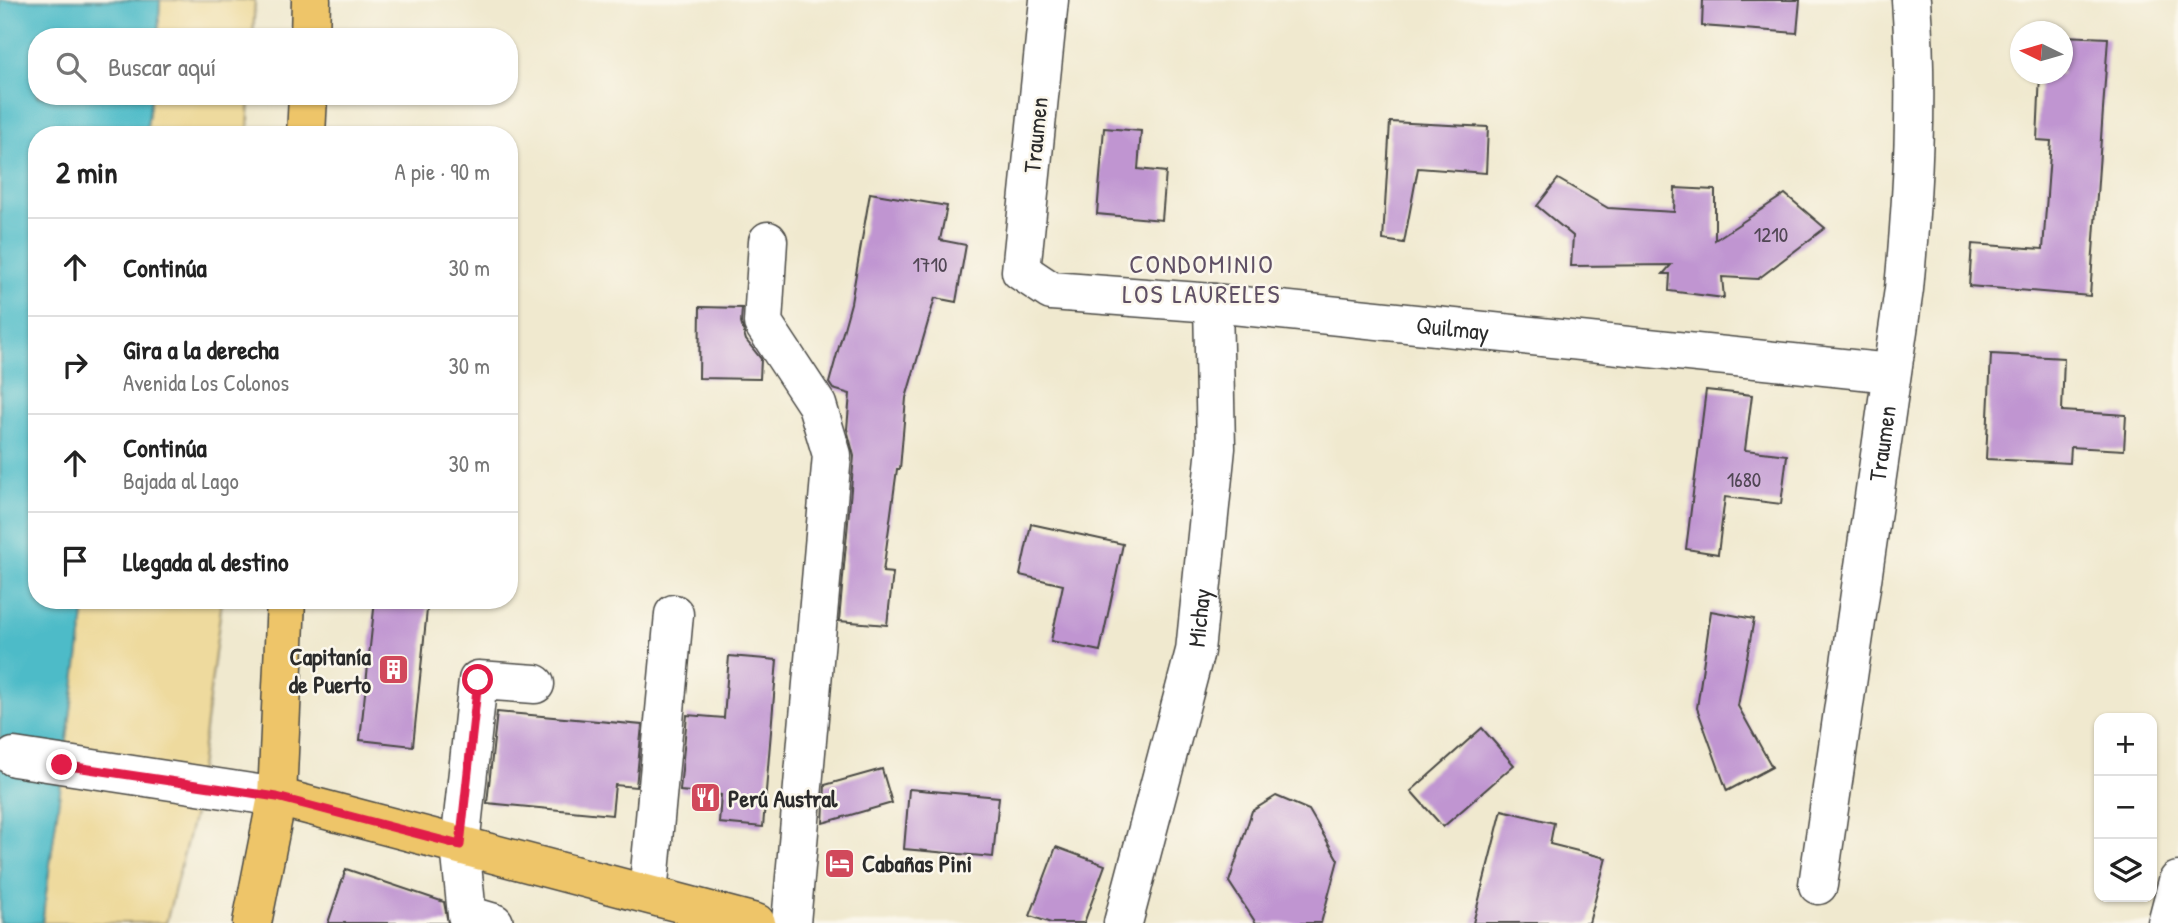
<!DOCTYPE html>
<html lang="es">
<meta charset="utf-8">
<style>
:root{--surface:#fff;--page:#f6f6f6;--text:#222;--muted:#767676;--line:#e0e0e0}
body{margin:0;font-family:"Patrick Hand",sans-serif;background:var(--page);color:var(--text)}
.controls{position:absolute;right:21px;bottom:21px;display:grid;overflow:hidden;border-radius:14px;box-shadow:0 2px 5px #0004}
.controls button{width:63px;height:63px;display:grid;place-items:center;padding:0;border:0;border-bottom:2px solid var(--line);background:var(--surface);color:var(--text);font:35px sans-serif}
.compass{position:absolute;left:2010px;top:21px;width:63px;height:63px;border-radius:50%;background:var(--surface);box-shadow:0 2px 5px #0004;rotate:275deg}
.stop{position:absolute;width:21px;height:21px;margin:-16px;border:5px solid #e11d48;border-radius:50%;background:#fff}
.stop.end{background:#e11d48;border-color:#fff;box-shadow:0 2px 7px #0008}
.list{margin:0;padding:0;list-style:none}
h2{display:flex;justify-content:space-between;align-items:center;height:91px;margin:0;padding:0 28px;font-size:30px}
h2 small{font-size:23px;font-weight:400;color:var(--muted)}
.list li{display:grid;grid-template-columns:46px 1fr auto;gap:21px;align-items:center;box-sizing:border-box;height:98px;padding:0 28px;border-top:2px solid var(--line)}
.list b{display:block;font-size:26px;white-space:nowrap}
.list p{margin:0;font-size:23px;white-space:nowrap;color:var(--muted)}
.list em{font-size:23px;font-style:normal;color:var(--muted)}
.icon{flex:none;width:38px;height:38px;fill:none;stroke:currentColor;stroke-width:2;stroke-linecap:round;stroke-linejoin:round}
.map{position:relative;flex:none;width:2178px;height:923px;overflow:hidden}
.search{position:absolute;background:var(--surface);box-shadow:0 2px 5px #0004;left:28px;top:28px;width:490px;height:77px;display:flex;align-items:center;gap:18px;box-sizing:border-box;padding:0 24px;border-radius:28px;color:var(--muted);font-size:26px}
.panel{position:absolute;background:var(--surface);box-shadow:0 2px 5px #0004;left:28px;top:126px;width:490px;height:483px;border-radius:28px}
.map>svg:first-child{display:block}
.sand{fill:#eeda9e;stroke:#8c8264;stroke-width:2}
.water{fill:#4ebbc8;stroke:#3c737a;stroke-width:2}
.building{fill:#c095d1}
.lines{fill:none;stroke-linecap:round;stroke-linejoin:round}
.minor-casing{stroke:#494844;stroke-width:41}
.major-casing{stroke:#494844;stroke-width:41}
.minor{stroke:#fff;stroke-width:38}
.major{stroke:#eec569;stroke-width:38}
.route{stroke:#e11d48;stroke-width:9}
.labels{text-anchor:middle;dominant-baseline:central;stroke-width:5;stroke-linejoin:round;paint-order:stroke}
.number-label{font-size:21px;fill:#504654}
.street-label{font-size:24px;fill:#2b2b2b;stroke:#fbf7ec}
.poi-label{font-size:24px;font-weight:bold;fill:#2b2b2b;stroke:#fbf7ec;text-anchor:start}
.neighbourhood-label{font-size:26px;letter-spacing:2px;fill:#5f5065;stroke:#fbf7ec}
</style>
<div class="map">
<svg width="2178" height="923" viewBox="0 0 2178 923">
<rect width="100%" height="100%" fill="#fbf7ec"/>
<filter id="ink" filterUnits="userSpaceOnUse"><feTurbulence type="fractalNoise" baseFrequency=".0143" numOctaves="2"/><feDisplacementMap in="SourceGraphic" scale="14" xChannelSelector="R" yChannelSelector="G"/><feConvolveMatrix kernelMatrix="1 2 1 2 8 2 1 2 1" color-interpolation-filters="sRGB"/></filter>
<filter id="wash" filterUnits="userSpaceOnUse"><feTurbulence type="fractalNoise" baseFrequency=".00686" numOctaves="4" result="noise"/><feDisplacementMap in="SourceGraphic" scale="28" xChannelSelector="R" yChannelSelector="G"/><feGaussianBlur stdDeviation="1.57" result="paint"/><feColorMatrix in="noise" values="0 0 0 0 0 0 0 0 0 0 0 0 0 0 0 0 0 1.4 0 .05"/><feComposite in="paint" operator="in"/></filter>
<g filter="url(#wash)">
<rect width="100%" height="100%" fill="#f0e9cf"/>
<g class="sand">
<polygon points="160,0 255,0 253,37 158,37"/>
<polygon points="151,96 250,96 248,135 146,135"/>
<polygon points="86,600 222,600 194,814 166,923 42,923"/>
</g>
<polygon class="water" points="0,0 160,0 158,37 37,37 37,96 151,96 146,135 37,135 37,600 86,600 42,923 0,923"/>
<g id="blocks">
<g class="building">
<polygon points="1703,0 1800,0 1797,33 1702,26"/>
<polygon points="2062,36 2108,38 2090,296 1969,286 1972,244 2043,249 2051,141 2037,140 2040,74 2062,74"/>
<polygon points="1390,122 1488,127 1486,173 1418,168 1404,243 1383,240"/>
<polygon points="1104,128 1141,131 1138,169 1166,172 1162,220 1097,214"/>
<polygon points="1558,179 1608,208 1674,212 1675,188 1715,190 1715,240 1785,194 1825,228 1758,279 1722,277 1724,298 1669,291 1670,274 1663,274 1671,265 1571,266 1573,236 1537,206"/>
<polygon points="870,193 947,206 940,240 966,245 956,302 935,298 906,398 900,469 897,469 883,572 893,573 887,625 839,621 854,456 847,429 850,394 833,389 829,383 851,303"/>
<polygon points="700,307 742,308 741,323 746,340 761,359 760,379 699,378"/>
<polygon points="1991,354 2064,358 2062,411 2126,415 2124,450 2071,447 2070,463 1986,459"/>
<polygon points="1706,390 1752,395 1745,450 1787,455 1781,504 1725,497 1718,554 1686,549"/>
<polygon points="1031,524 1123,544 1100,651 1051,641 1063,585 1020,575"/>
<polygon points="375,600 428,600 413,746 360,740"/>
<polygon points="1711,611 1754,619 1738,706 1772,767 1727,791 1697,708"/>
<polygon points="729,656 777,660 763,827 719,823 721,795 680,791 687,715 724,718"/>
<polygon points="497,712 642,725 636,787 615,785 612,815 487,803"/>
<polygon points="1482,728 1514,765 1443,827 1411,791"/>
<polygon points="882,769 892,803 823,823 825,785"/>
<polygon points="909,789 999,797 993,857 904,849"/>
<polygon points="1276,796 1309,810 1338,860 1321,923 1256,923 1229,882 1252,811"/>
<polygon points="1502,810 1554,823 1550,844 1606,858 1589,923 1473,923"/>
<polygon points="1056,847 1105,865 1084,923 1051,923 1030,916"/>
<polygon points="346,869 444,902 448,923 328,923"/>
</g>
</g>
</g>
<g filter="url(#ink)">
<use href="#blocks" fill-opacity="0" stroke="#494844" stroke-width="2"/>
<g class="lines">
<defs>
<g id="minor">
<path id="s1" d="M1049,0l-28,271 30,20 162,12 678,70"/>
<polyline points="768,241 763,323 817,405 832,455 791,923"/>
<polyline points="14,757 277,797"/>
<path id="s2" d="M1818,885l86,-596c9,-97 14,-192 7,-289"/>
<polyline points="648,894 674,614"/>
<polyline points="494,923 467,915 460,845 478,680 535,684"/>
<path id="s3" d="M1123,923l72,-272 21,-203 -3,-145"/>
<polyline points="2167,923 2178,881"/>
</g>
<g id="major">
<polyline points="310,37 311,0"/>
<polyline points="306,135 308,96"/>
<polyline points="277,797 756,923"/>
<polyline points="252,923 277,797 286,600"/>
</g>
</defs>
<use href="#minor" class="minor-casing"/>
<use href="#major" class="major-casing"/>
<use href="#minor" class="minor"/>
<use href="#major" class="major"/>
</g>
</g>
<g class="lines" filter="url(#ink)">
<polyline class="route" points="62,765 277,797 460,845 478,680"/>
</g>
<defs>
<symbol id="building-square" viewBox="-11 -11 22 22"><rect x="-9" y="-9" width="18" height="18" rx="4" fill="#d1495b" stroke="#fbf7ec"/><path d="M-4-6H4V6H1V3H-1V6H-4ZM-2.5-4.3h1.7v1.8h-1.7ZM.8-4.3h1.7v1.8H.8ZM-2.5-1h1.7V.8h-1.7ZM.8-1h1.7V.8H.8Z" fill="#fff"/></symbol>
<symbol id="restaurant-square" viewBox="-11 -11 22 22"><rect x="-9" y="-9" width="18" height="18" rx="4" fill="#d1495b" stroke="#fbf7ec"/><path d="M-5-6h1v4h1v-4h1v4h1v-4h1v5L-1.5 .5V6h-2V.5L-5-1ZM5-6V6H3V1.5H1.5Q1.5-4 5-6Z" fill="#fff"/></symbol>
<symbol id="hotel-square" viewBox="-11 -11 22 22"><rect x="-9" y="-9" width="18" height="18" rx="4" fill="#d1495b" stroke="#fbf7ec"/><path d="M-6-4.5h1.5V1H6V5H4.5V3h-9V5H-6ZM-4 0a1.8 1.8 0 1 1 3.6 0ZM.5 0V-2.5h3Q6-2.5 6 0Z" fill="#fff"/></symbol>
</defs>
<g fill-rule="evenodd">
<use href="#building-square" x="376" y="652" width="35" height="35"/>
<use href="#restaurant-square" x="688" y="780" width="35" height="35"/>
<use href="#hotel-square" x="822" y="846" width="35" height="35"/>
</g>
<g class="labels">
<g class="number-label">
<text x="1771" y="234">1210</text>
<text x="930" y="264">1710</text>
<text x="1744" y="479">1680</text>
</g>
<g class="street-label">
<text transform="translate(1035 135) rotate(-84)">Traumen</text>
<text stroke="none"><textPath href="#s1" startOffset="712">Quilmay</textPath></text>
<text stroke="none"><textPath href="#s2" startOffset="446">Traumen</textPath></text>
<text stroke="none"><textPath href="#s3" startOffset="315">Michay</textPath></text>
</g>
<g class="poi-label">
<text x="371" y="656" text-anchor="end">Capitanía<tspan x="371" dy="28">de Puerto</tspan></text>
<text x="728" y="798">Perú Austral</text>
<text x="862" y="863">Cabañas Pini</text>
</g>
<g class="neighbourhood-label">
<text x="1202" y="263">CONDOMINIO<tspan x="1202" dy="30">LOS LAURELES</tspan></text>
</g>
</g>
</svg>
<div class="controls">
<button>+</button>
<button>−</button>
<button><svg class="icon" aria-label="layers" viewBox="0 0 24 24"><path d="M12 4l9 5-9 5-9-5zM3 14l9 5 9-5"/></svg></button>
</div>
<svg class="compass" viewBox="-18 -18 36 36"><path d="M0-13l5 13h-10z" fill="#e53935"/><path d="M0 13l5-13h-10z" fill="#767676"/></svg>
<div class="stop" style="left:478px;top:680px"></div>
<div class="stop end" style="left:62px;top:765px"></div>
<div class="search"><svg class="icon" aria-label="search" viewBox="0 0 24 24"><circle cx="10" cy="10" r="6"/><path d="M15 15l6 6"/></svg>Buscar aquí</div>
<section class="panel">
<h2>2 min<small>A pie · 90 m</small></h2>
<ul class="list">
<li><svg class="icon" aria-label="ahead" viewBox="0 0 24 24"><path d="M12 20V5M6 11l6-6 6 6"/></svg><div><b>Continúa</b></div><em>30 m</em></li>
<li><svg class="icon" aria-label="right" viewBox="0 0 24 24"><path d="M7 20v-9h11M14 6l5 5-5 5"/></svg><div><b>Gira a la derecha</b><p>Avenida Los Colonos</p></div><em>30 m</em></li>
<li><svg class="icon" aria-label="ahead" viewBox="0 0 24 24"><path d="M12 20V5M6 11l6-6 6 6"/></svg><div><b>Continúa</b><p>Bajada al Lago</p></div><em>30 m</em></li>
<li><svg class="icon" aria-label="arrive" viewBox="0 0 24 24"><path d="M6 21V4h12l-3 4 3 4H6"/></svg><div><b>Llegada al destino</b></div></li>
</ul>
</section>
</div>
